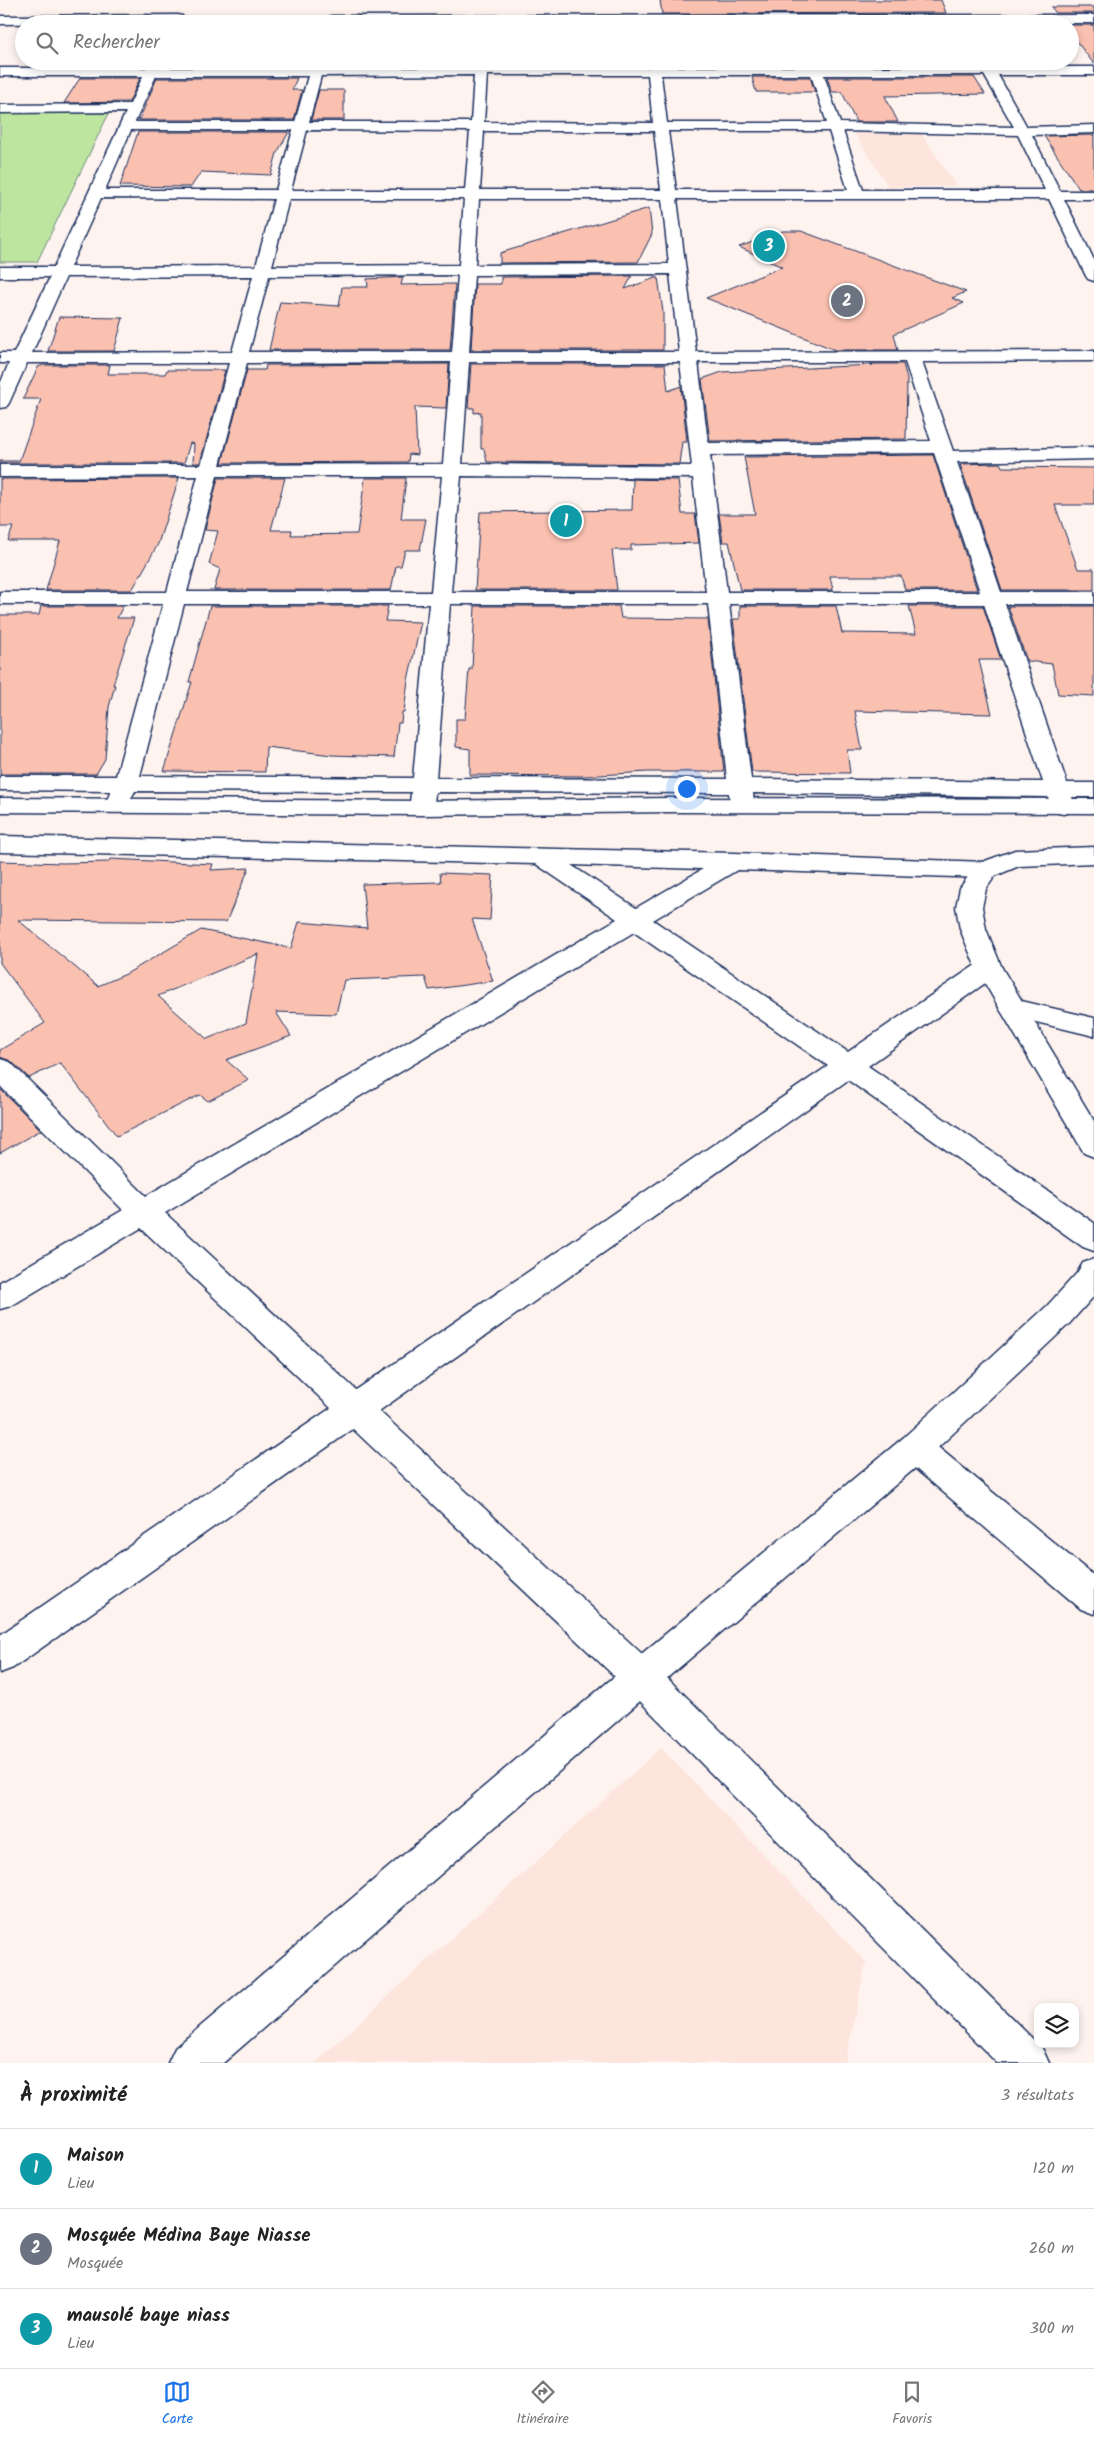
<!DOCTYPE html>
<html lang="fr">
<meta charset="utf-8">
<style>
:root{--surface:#fff;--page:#f6f6f6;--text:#222;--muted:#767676;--line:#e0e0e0;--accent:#1a73e8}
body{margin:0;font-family:Kalam,sans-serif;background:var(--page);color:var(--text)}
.controls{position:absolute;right:15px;bottom:15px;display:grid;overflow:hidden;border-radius:10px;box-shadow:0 2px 8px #0003}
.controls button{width:45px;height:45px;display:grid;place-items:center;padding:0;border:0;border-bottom:1px solid var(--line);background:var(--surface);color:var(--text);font:25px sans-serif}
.you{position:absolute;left:686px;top:788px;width:18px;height:18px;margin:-12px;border:4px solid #fff;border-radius:50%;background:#1a73e8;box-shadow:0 0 0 8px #1a73e833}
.badge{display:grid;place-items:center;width:32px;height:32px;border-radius:50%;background:var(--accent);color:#fff;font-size:16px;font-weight:700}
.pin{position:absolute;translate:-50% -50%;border:2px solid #fff;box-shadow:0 1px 5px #0006}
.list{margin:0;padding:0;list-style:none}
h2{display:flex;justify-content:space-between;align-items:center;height:65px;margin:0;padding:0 20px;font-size:21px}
h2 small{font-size:16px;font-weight:400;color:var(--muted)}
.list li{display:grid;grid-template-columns:32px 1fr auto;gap:15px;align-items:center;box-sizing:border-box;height:80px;padding:0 20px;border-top:1px solid var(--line)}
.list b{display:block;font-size:19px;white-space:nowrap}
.list p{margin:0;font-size:16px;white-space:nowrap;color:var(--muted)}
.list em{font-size:16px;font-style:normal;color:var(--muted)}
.icon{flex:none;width:28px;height:28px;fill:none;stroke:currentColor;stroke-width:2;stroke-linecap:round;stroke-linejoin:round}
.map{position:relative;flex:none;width:1094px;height:2063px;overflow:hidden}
.search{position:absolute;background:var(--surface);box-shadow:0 2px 8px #0003;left:15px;right:15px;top:15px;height:55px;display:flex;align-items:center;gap:12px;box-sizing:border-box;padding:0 18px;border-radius:28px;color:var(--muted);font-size:19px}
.sheet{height:305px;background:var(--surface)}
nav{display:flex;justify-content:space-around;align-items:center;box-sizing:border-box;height:70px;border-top:1px solid var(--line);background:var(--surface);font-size:14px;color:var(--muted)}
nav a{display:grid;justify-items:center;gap:2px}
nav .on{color:var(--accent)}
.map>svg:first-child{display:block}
.built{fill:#fde4dc}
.green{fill:#bee5a0;stroke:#6c8a7f}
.building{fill:#fac1b1;stroke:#1b2f5e;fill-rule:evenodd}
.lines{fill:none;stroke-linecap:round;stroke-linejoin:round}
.street-casing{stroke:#1b2f5e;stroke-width:3}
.secondary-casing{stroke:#1b2f5e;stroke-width:3}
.street{fill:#fff;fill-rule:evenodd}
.secondary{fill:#fff;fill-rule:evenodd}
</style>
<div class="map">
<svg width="1094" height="2063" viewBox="0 0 1094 2063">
<rect width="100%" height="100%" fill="#fef3ef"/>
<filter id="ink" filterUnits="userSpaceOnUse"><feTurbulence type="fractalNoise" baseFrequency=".02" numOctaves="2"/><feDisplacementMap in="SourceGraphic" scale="10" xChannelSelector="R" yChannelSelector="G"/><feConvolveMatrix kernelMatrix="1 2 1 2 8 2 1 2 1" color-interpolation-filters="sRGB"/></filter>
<g filter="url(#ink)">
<g class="built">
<polygon points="854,133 922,134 956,186 889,187"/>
<polygon points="661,1748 866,1962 845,2063 315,2063"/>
</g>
<polygon class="green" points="0,113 109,113 37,262 0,262"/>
<g class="building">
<polygon points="660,0 941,0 946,13 662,14"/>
<polygon points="1051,7 1094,7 1094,13 1056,13"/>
<polygon points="1070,25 1094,25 1094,64 1070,33"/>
<polygon points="238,61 261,61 260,66 235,66"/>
<polygon points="672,61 805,61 806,65 673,65"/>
<polygon points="822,61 966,61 967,65 823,65"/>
<polygon points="752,77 810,77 815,92 756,92"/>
<polygon points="827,77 974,77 985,94 885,96 898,122 856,122 842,92 832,92"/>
<polygon points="80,78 140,78 129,102 64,103"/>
<polygon points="157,78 297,78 292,90 302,90 294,120 139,120"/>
<polygon points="319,90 344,90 344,120 311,120"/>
<polygon points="138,132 289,132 277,153 271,175 201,172 191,187 120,186"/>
<polygon points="1094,135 1094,189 1079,189 1044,136"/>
<polygon points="649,208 652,234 638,262 500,263 500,253"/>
<polygon points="783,231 801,231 966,292 952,298 964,303 894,334 898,350 835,350 706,298 782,267 739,247"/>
<polygon points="632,276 625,289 658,277 663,312 663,350 471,350 475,284 501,284 501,277"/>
<polygon points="403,277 401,285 455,284 450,350 269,350 280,302 339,306 342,287 368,287 367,279"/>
<polygon points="59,317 123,318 114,351 48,351"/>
<polygon points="449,364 446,408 415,407 417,455 409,454 408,462 222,463 247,370 265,370 266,365"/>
<polygon points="471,364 665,364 668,391 681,386 687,442 682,442 679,464 487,462 484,449 481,449 481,412 474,413 474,408 468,408"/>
<polygon points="870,364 903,364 907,379 906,439 710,441 702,379 722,372 873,365"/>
<polygon points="43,365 110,365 108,374 165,374 167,370 225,370 200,463 193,463 194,444 190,443 184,463 0,463 0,461 19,461 41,399 23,399 38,367"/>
<polygon points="933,455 977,590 905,590 901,576 830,576 833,590 740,590 729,542 723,542 719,514 755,514 744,457"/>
<polygon points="1000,463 1002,467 1094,468 1094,505 1055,505 1078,569 1094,569 1094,590 1002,590 960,464"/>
<polygon points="179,478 158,544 132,590 46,590 60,541 8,541 13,527 0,527 0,479"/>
<polygon points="218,478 285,478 271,530 292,530 291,535 357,534 365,478 406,478 401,519 426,519 420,550 405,550 401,566 396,566 391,590 214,590 220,569 209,564 218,531 205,530"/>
<polygon points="623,479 678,480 682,514 695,514 699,543 631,545 631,550 612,550 617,590 475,590 480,512 632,510 633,480"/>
<polygon points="41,606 123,606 117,618 134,618 113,685 115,685 109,707 105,759 96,774 0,774 0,615 39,615"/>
<polygon points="210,606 388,606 385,621 421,622 408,680 404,712 402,712 401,723 398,723 394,757 332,755 266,747 265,772 164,771 192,682 189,682"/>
<polygon points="475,606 619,606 621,618 708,619 724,772 647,772 585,776 470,775 470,749 456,747 456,719 465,719 469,669 472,669"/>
<polygon points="740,606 836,606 842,633 916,634 909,606 983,606 1001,660 979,660 992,714 855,711 862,750 847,750 850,773 752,772 733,619 740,619"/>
<polygon points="1008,606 1094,606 1094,696 1058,694 1052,664 1027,661"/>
<path d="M110,859l103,5 -2,6 38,-2 -23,54 -208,-2 80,66 28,-12 75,-44 90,18 8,-26 68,6 -5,-44 79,-2 -1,-9 53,2 -3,45 -18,-1 21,62 -64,9 -4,-13 -81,3 -8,34 -60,-2 15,24 -65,24 23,20 -41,21 -8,-6 -83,41 -57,-73 -31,15 -18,-17 -11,-4v-7l45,-27 -45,-60v-102l63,2 46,-1zM258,954l-12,69 -39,16 -49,-43z"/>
<polygon points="0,1089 41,1130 0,1153"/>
</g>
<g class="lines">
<defs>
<g id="street">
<polygon points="178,15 182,16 184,19 182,22 0,24 0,16"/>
<polygon points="1094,15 1094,23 331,24 325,20 331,16"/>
<path d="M149,61h13l-3,7h151l2,-7h12l-1,7h152l1,-7h12v7h159v-7h12l1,6h149l-2,-6h13l2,6h158l-3,-6h13l3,6h101v8h-96l29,52 67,-2v8l-62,2 28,56h34v8h-30l30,61v21l-6,-2 -2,-3 -37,-77h-372l19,153 398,-1v10l-172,1 31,89 141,-4v12l-137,3 44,130h93v12h-89l62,179h27v14h-22l3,10 -3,5 -9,2 -9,-2 -6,-15 -295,-4 1,10 -3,5 -9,2 -9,-2 -3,-5 -1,-10 -294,-1 -1,12 -3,5 -9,2 -9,-2 -3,-5 1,-12 -276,-1 -8,14 -8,2 -8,-2 -4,-5 4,-9 -111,-1v-14h116l47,-172h-163v-12h167l31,-116 -198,1v-12h201l28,-102h-202l-18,40 -3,4 -6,1v-24l9,-21h-9v-10h14l36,-76h-50v-10h54l72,-155 -126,1v-8l130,-1 13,-28h-143v-8h146zM474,75l-3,47h-162l12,-46zM487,75h161l5,48 -169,-1zM661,75h150l16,48h-160zM824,75h160l30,52 -174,-4zM156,76h152l-13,46h-160zM131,130h162l-17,60h-171zM307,130l163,1 -5,59h-174zM484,131h170l7,59h-181zM668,131h161l19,59h-172zM843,131l175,4 27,55h-182zM101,198l173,1 -18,67 -186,1zM289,199h175l-5,66 -187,1zM479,199h183l7,65 -194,1zM670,274l9,78h-210l5,-77zM458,275l-6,77h-203l20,-76zM253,276l-21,76 -200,1 34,-76zM451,362l-8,102 -223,1 27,-102zM469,362h211l12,104 -230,-2zM698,362h207l26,79 -223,2zM934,453l46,139h-253l-17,-137zM217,476h225l-11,116h-244zM461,476l232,2 13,114h-255zM184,604h245l-16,174 -273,-2zM450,604h258l19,175 -291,-1zM729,604h255l59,178 -292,-3z"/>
<path d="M0,836l734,17 252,9 9,2 4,6 -4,6 -9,2 -249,-8 -84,50 195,132 132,-90 9,-3 9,3 4,6 -4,6 -130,92 226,157v28l-11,-4 -235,-167 -469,331 275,254 388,383 7,15h-52l-369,-374 -275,-260 -340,239 -13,5v-38l331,-227 -190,-180 -130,78 -11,3v-27l123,-72 -123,-124v-27l10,3 136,134 471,-277 -81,-55 -536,-12zM571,865l132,4 -67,39zM634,932l194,134 -472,324 -191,-177z"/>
<polygon points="1013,999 1094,1018 1094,1036 1003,1014 999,1008 1003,1002"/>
<polygon points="915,1434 927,1438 1094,1576 1094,1614 1081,1609 903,1458 898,1448 903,1438"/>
</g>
<g id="secondary">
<polygon points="0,798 422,801 672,798 1094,799 1094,813 672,812 422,815 0,812"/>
<polygon points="1094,847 1094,863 1019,866 995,876 986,889 982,907 986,929 1002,968 1094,1121 1094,1157 1084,1153 976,968 960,929 956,907 960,888 977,864 1015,850"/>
<polygon points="1094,1259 1094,1296 1069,1324 927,1458 654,1689 223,2063 168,2063 175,2048 628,1665 903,1438 1047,1306 1077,1273 1083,1263"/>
</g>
</defs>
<use href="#street" class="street-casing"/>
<use href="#secondary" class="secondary-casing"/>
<use href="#street" class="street"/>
<use href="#secondary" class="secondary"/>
</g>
</g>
</svg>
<div class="controls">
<button><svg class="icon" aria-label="layers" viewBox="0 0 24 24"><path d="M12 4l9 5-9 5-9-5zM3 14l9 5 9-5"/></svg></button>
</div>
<div class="you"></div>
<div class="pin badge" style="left:566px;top:521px;background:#0f9aa8">1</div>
<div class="pin badge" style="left:847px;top:301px;background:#6b7280">2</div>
<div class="pin badge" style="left:769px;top:246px;background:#0f9aa8">3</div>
<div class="search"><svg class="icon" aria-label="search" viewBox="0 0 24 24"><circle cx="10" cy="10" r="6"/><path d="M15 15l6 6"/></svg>Rechercher</div>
</div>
<section class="sheet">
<h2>À proximité<small>3 résultats</small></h2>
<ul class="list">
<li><span class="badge" style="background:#0f9aa8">1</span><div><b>Maison</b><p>Lieu</p></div><em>120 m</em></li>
<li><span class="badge" style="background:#6b7280">2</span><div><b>Mosquée Médina Baye Niasse</b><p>Mosquée</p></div><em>260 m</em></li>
<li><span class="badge" style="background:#0f9aa8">3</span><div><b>mausolé baye niass</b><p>Lieu</p></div><em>300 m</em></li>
</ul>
</section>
<nav>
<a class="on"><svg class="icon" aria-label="map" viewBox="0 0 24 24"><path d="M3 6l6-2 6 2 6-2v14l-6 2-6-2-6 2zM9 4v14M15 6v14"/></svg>Carte</a>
<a><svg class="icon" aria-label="directions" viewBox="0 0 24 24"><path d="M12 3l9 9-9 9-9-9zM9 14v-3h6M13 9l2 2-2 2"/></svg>Itinéraire</a>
<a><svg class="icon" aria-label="saved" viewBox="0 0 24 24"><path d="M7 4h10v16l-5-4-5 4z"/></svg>Favoris</a>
</nav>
